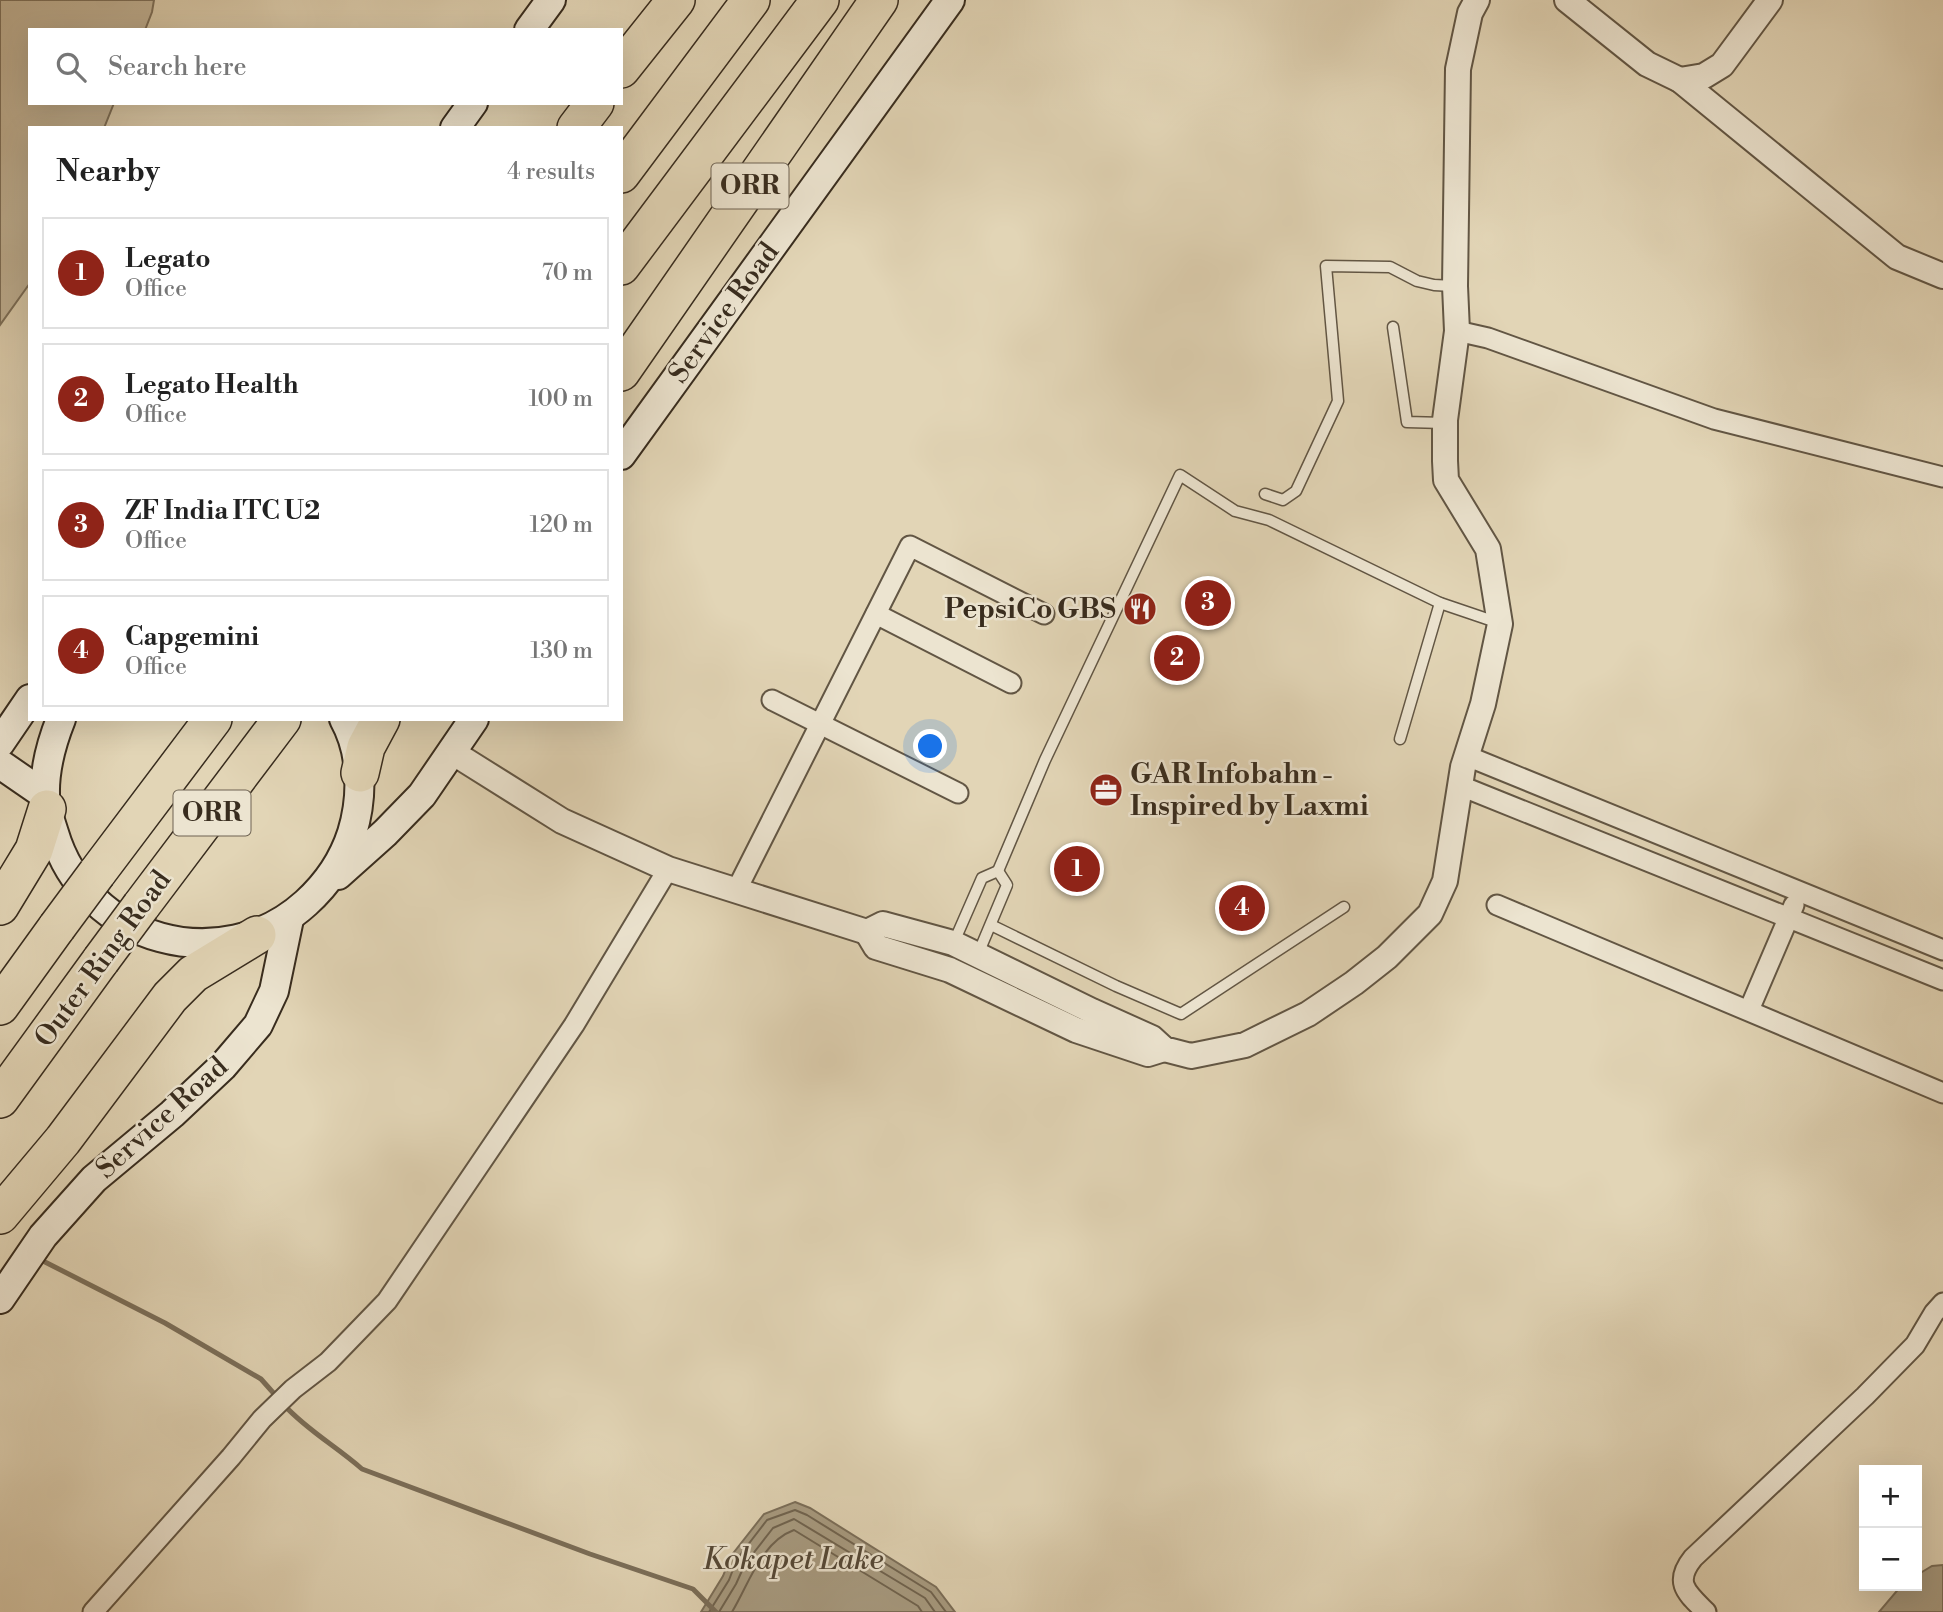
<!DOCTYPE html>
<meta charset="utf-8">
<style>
:root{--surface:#fff;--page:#f2f2f2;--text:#222;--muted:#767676;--line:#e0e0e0;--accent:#8f2418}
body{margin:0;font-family:"Libre Bodoni",serif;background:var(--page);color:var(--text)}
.controls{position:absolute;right:21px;bottom:21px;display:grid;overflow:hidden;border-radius:0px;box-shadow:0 7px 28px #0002}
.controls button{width:63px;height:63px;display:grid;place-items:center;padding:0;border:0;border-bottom:2px solid var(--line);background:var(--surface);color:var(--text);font:35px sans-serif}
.you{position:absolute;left:931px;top:747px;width:24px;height:24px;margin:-18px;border:5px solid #fff;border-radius:50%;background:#1a73e8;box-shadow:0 0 0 10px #1a73e833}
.badge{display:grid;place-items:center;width:46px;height:46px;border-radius:50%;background:var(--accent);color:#fff;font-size:23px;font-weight:700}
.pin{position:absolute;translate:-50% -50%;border:4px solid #fff;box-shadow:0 2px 7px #0006}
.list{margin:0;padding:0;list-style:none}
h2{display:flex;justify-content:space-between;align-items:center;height:91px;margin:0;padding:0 28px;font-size:30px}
h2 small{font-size:23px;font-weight:400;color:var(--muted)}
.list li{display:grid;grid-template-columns:46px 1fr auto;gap:21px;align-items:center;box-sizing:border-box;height:112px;margin:0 14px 14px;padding:0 14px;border:2px solid var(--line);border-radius:0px}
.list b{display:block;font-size:26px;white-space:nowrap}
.list p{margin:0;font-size:23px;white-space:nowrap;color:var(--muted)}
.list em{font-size:23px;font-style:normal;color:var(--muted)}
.icon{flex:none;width:38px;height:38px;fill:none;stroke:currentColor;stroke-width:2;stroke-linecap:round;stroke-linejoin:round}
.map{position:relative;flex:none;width:1943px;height:1612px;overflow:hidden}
.search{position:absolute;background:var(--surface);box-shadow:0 7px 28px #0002;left:28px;top:28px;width:595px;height:77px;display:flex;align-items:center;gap:18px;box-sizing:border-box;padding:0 24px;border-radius:0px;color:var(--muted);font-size:26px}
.panel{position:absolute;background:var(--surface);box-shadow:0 7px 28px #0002;left:28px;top:126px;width:595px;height:595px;border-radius:0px}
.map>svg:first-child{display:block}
.green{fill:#c5b89c;stroke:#7e725d;stroke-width:2}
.water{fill:#a89c82;stroke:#7b6f5a;stroke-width:2}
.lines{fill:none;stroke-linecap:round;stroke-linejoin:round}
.shore{stroke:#706450;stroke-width:2}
.stream{stroke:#7b6f5a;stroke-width:5}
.service-casing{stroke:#625644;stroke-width:13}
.minor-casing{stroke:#625644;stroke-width:23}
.tertiary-casing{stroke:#625644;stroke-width:28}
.secondary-casing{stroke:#382c1e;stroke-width:32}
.motorway-casing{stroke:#382c1e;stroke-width:40}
.service{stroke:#ece4d0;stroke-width:10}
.minor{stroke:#ece4d0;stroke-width:19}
.tertiary{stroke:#ece4d0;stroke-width:24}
.secondary{stroke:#ece4d0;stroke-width:28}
.motorway{stroke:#e2d5b6;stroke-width:37}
.motorway-bridge-casing{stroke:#382c1e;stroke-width:40;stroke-linecap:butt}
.motorway-bridge{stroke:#e2d5b6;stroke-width:37}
.labels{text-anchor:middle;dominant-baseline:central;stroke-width:5;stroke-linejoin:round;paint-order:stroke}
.shield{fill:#ece4d0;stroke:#6e6353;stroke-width:2}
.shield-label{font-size:26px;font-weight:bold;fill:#382c1e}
.street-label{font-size:28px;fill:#382c1e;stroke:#ece4d0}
.poi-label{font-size:28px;font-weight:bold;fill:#382c1e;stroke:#ece4d0;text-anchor:end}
.water-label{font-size:30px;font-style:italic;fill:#544837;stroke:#ece4d0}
</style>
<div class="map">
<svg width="1943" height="1612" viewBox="0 0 1943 1612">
<rect width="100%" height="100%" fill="#e2d5b6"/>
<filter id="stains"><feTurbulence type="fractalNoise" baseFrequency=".00286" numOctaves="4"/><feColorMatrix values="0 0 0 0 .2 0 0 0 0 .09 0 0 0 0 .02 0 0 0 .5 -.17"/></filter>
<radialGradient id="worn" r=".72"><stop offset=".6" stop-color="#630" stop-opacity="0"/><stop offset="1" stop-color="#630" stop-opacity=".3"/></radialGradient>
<polygon class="green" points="0,0 154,0 152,12 145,30 30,30 30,103 114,103 104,128 30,128 30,283 0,325"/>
<g class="water">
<polygon points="795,1502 810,1508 936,1587 955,1612 701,1612 723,1576 731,1556 764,1514"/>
<polygon points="1943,1565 1943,1612 1879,1612 1901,1586 1917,1586 1917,1575 1932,1566"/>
</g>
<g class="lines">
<g class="shore">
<polyline points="709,1612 729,1580 737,1559 767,1520 795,1510 807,1515 931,1592 946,1612"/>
<polyline points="719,1612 736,1584 745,1564 773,1528 794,1519 925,1598 935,1612"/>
<path d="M732,1612c17,-28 29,-70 62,-82l124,76 4,6"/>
</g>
<g class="stream">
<polyline points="45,1262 165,1323 261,1379 277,1397"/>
<path d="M284,1405c24,26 52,41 78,64l228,85 103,35 23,23"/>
</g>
<defs>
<g id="service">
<polyline points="1393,327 1407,422 1444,423"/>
<polyline points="1265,494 1283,500 1296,491 1338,401 1326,266 1390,267 1417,281 1434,285 1453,286"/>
<polyline points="1400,739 1440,603"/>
<polyline points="998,871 1045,760 1180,475 1235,511 1269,520 1440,603 1496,622"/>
<polyline points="991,925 1116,986 1181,1014 1344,907"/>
<polyline points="954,942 982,878 998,871 1007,885 978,954"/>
</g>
<g id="minor">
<polyline points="1457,331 1488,338 1714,419 1943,477"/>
<polyline points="876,614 1011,683"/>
<polyline points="772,700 958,793"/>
<polyline points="1467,756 1943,950"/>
<polyline points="1461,786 1943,980"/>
<polyline points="736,891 910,546 1044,614"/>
<polyline points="1497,905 1943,1093"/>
<polyline points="1749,1010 1794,905"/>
<polyline points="93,1612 231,1457 262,1419 293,1389 328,1362 387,1301 574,1025 668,869"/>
<path d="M1706,1612c-19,-19 -33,-29 -13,-54l172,-162 50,-51 19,-32 9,-10"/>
</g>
<g id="tertiary">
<polyline points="1567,0 1647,64 1680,80 1897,257 1943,276"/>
<polyline points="1680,80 1704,76 1722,65 1770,0"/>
<polyline points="452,752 562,821 668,869 867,932 883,924 953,943 1092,1011 1152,1038 1164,1049 1191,1056 1245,1045 1308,1014 1354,983 1387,957 1430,914 1445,881 1463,767 1483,704 1500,624 1488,549 1446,480 1445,461 1445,420 1457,331 1455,286 1458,69 1470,13 1477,0"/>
<polyline points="867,932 876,947 950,970 1076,1030 1148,1054 1164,1049"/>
</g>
<g id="secondary">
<polyline points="529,30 551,0"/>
<polyline points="455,128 473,103"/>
<polyline points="621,455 950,0"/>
<path d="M61,719c-10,25 -17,50 -16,78 1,12 5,24 9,36 32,109 168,146 252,70 22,-20 37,-42 46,-70 11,-36 11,-80 -8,-114"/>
<polyline points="0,743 30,699"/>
<polyline points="0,764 45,795"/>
<polyline points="338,875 385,833 422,795 474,719"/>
<polyline points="0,1299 43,1236 94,1179 172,1114 223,1066 258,1025 274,991 289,919"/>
</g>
<g id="motorway">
<polyline points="621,69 676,0"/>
<polyline points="576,128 595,103"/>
<polyline points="621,174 751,0"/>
<polyline points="621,266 820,0"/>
<polyline points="621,372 879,0"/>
<polyline points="360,773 366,747 381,719"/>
<polyline points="97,873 213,719"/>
<polyline points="0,906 34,850 47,809"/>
<polyline points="141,906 282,719"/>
<polyline points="0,1006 57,927"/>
<polyline points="0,1099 101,960"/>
<polyline points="0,1215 63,1140 170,997 193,974 257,935"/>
</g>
</defs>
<use href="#service" class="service-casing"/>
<use href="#minor" class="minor-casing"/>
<use href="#tertiary" class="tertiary-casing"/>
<use href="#secondary" class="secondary-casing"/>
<use href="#motorway" class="motorway-casing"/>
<use href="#service" class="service"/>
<use href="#minor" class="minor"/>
<use href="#tertiary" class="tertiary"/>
<use href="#secondary" class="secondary"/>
<use href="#motorway" class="motorway"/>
<defs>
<g id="motorway-bridge">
<polyline points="57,927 97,873"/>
<polyline points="101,960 141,906"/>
</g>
</defs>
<use href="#motorway-bridge" class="motorway-bridge-casing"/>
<use href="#motorway-bridge" class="motorway-bridge"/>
</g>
<defs>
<symbol id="restaurant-disc" viewBox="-11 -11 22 22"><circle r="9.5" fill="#8f2418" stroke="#ece4d0"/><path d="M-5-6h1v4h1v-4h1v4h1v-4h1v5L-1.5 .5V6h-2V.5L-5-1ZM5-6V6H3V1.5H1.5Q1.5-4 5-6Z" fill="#fff"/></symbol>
<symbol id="office-disc" viewBox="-11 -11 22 22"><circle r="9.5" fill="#8f2418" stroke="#ece4d0"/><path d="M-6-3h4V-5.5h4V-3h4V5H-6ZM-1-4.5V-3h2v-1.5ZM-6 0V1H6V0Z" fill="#fff"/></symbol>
</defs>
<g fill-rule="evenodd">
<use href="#restaurant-disc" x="1121" y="590" width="38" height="38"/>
<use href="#office-disc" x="1087" y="771" width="38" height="38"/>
</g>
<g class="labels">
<g class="shield">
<rect x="711.5" y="163.5" width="77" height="45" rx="5"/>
<rect x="173.5" y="790.5" width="77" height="45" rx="5"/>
</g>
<g class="shield-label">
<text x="750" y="186">ORR</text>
<text x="212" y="813">ORR</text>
</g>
<g class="street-label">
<text transform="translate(724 313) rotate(-54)">Service Road</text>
<text transform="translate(103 959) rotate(-54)">Outer Ring Road</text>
<text transform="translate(162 1118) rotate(-42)">Service Road</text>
</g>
<g class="poi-label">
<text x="1116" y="609">PepsiCo GBS</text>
<text x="1130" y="774" text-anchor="start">GAR Infobahn -<tspan x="1130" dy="32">Inspired by Laxmi</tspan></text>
</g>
<g class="water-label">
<text x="793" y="1560">Kokapet Lake</text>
</g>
</g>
<rect width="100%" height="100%" filter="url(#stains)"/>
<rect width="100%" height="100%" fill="url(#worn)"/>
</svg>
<div class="controls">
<button>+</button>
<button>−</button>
</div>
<div class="you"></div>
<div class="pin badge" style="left:1077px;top:869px">1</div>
<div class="pin badge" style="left:1177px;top:658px">2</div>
<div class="pin badge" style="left:1208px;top:603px">3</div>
<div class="pin badge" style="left:1242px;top:908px">4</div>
<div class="search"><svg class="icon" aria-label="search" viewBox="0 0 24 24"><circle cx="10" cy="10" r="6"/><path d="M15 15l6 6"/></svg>Search here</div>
<section class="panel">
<h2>Nearby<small>4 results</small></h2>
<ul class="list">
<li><span class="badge">1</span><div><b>Legato</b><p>Office</p></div><em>70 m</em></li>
<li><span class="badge">2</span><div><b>Legato Health</b><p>Office</p></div><em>100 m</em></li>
<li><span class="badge">3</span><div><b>ZF India ITC U2</b><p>Office</p></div><em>120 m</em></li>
<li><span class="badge">4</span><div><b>Capgemini</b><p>Office</p></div><em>130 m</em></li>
</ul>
</section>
</div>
